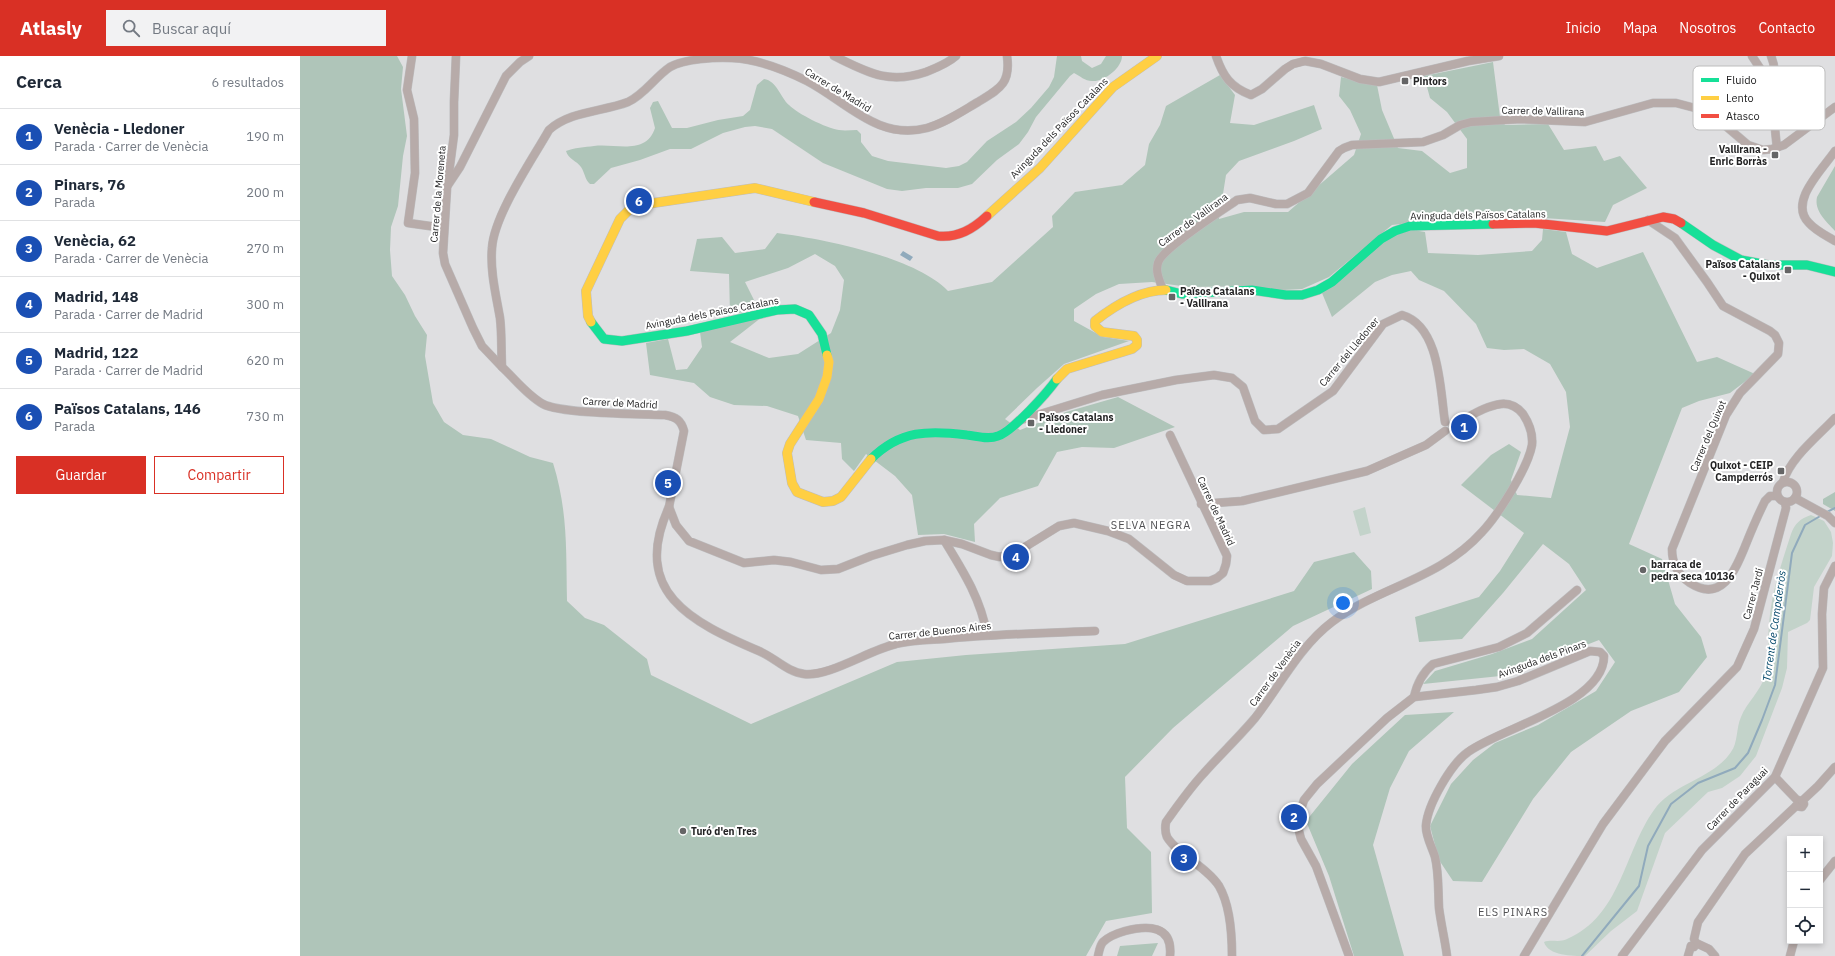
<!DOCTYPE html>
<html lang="es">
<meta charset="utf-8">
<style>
:root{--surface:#fff;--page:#f2f2f3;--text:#1f2937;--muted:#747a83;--line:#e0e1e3;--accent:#d93025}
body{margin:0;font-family:"IBM Plex Sans",sans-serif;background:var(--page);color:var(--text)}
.controls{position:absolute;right:12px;bottom:12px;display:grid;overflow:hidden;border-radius:0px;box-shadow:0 2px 6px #0003}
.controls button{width:36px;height:36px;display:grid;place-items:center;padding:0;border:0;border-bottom:1px solid var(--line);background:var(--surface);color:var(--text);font:20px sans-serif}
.you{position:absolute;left:1043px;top:547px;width:14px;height:14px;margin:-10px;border:3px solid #fff;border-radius:50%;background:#1a73e8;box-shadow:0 0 0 6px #1a73e833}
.badge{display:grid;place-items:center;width:26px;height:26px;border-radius:50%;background:var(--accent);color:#fff;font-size:13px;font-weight:700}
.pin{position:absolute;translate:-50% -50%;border:2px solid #fff;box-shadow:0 1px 4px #0006}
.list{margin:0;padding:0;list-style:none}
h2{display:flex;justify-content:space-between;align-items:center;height:52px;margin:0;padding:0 16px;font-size:17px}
h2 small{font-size:13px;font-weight:400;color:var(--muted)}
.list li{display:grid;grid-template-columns:26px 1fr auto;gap:12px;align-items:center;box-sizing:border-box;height:56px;padding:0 16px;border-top:1px solid var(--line)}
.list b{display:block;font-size:15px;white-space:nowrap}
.list p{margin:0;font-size:13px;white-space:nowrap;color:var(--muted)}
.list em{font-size:13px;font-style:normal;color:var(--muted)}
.actions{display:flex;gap:8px;padding:12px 16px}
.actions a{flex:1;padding:9px 0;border:1px solid var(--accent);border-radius:0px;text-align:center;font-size:14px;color:var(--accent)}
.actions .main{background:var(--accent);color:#fff}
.icon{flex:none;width:22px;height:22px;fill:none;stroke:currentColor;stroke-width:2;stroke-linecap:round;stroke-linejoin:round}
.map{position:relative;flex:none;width:1535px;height:900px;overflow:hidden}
header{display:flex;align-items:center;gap:24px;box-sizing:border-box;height:56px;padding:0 20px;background:var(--accent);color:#fff}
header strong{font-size:19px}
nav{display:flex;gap:22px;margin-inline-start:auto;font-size:14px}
.search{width:280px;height:36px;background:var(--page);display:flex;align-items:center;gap:10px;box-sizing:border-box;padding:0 14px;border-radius:0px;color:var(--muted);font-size:15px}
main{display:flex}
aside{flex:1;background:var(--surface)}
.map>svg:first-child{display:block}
.green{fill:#c3d3ca}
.forest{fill:#afc5b9}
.water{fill:#90aabc}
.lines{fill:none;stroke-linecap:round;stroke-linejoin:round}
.stream{stroke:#90aabc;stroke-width:2}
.street-casing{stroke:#bdbdbf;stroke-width:9}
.fast-casing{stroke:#bdbdbf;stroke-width:10}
.slow-casing{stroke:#bdbdbf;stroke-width:10}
.jam-casing{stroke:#bdbdbf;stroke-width:10}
.street{stroke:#b7aba9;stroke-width:8}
.fast{stroke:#16e098;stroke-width:9}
.slow{stroke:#ffcf43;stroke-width:9}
.jam{stroke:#f24e42;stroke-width:9}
.poi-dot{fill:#656566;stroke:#fff;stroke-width:1.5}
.labels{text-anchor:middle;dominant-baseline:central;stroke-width:4;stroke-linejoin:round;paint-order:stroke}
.poi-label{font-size:10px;font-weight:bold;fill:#232324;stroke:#fff;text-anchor:start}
.street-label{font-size:10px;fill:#232324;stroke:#fff}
.neighbourhood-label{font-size:11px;letter-spacing:1px;fill:#505053;stroke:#fff}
.water-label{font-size:11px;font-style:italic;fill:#004669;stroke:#fff}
.key{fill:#fff;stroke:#bdbdbd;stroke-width:1}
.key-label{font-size:11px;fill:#232324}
</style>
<header>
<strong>Atlasly</strong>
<div class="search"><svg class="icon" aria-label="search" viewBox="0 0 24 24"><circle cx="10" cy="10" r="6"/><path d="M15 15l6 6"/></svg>Buscar aquí</div>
<nav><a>Inicio</a><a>Mapa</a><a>Nosotros</a><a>Contacto</a></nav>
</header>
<main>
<aside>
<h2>Cerca<small>6 resultados</small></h2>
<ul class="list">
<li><span class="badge" style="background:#1a4fb4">1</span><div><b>Venècia - Lledoner</b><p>Parada · Carrer de Venècia</p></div><em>190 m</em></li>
<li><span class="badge" style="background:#1a4fb4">2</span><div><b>Pinars, 76</b><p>Parada</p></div><em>200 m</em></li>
<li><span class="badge" style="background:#1a4fb4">3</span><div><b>Venècia, 62</b><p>Parada · Carrer de Venècia</p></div><em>270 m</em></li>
<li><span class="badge" style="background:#1a4fb4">4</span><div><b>Madrid, 148</b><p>Parada · Carrer de Madrid</p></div><em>300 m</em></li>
<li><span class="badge" style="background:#1a4fb4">5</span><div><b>Madrid, 122</b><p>Parada · Carrer de Madrid</p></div><em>620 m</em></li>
<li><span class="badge" style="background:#1a4fb4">6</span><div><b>Països Catalans, 146</b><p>Parada</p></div><em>730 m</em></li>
</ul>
<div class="actions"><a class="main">Guardar</a><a>Compartir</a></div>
</aside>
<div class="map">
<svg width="1535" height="900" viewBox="0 0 1535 900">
<rect width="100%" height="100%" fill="#dfdfe1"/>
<g class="green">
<polygon points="1065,451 1071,477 1060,480 1053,455"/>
<path d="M1511,459l13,6 7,11 2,11 -1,13 -18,31 -4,33 -3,3 -19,9 -1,36 -5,20 -26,68 -16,20 -18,12 -14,4 -43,41 -28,78 -26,20 -26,25c-12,0 -37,0 -41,-14 8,-3 15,1 23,-3 54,-23 57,-87 87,-129 19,-27 59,-31 77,-58 7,-9 5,-24 10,-35 6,-15 19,-25 24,-41 3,-8 3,-15 3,-24 0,-16 1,-35 4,-51 4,-22 12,-45 19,-67 4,-11 9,-15 20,-19z"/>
</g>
<g class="forest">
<path d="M0,0h97l6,11 -2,22 6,47 -4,20 -5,50 -7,21 -1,23 2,26 13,19 10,21 12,19 -2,21 8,47 11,19 19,13 28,4 39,18 23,6c15,48 13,88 14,138l18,17 19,7 43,34 4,16 100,49 146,-62 69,-7 159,-11 169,-53 20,-29 40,-10 17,19 1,18 -79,37 -120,102 -48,49 2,51 24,24 1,61 -46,8 -20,35h-786z"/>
<path d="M757,0h24l1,5 10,7 9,-4 5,-8h16c0,12 -18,26 -30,25 -7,0 -12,-5 -18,-8l-4,3 -34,41 -8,15 -9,12 -22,16 -25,24 -14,4h-32l-24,3 -15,-2 -64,-26 -51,-34 -17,-3 -10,1 -22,6 -32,16h-21l-30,11 -29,8 -17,16h-4c-5,-4 -5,-11 -9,-17 -4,-6 -13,-8 -15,-16 8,-3 19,-4 28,-5 21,-3 52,10 61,-18l-5,-20 3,-6 5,-1 14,27h15l31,-8 25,-4 7,-6 7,-25 7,-6c13,2 16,18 25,26 9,9 37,23 50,25 6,1 12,0 18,0l4,4v8l11,14 16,5 58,7 13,-2 8,-4 20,-21 29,-19 15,-14 18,-21 5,-10z"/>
<path d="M1193,6l7,55 5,8 43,-1 16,26 32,-4 8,15 16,-5 27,32 -34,17 -8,17 -93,-6 -77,4 -43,5 -63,52 -27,12 -19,1 -29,-4 -65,1 -37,-5 -33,2 -23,10 -22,15v12l29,16 26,4 -65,23 -27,24 -32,31 15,11 46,-18 52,-15 57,30 -61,21 -32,-1 -25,5 -19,34 -38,12 -26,26 1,18 -31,-8 -26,1 -6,-40 -17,-19 -29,-22 -12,17 -12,-12 -1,-16 -35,-3 -8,-24 -31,-10 -33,-1 -24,-8 -16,-14 -44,-8 -4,-32 22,-4 8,31 11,-1 15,-22 -2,-15 62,-15 -32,25 39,16 29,-4 33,-21 9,-23 4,-30 -9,-14 -20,-12 -27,14 -43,14 14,28 -29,4 -1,-40 -39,-3 7,-32 25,-2 13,16 30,-4 12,-16c46,6 139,24 171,58l44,-9 61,-55 -1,-11 23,-24 47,-7 23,-20 4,-21 11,-19 6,-19 54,-31 15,20 -5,28 24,2 60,-20 8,24 -28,12 -55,20 -13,14 -7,44 25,-7h44l66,-57 7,-21 -11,-24 -11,-14 2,-19 36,8 5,25 16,38 24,3 28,22 17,-5v-29l-20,-27 -17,-14 -6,-22z"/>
<path d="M1535,110v65c-9,-10 -21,-20 -18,-34z"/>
<polygon points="1243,173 1266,176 1272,198 1297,212 1343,196 1397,306 1417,301 1455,318 1430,337 1399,345 1382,352 1329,488 1362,503 1375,548 1401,581 1407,601 1379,636 1331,655 1271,696 1233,743 1182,826 1153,825 1139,804 1130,770 1151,728 1173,704 1195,687 1238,669 1296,635 1315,606 1299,584 1210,619 1123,628 1135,615 1192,598 1232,583 1286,534 1269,508 1243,488 1203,537 1162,583 1119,586 1115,561 1179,541 1200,515 1224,477 1161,429 1191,399 1209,388 1221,396 1211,424 1217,439 1251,442 1270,371 1266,336 1250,308 1224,293 1204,294 1187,292 1176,268 1144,235 1119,224 1111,215 1092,219 1075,226 1032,261 1022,237 1093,179 1113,174 1125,176 1128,197 1178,199 1232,195 1242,184"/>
<polygon points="1535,436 1535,455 1523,448 1523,443"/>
<polygon points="1154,656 1109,695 1090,732 1073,789 1104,900 1054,900 1029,820 1006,765 1052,708 1105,659"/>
<polygon points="858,887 852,900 817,900 820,890"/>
</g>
<polygon class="water" points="603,195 613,201 610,205 600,199"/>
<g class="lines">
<g class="stream">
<polyline points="1527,456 1535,452"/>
<polyline points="1282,900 1339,830 1348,790 1371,748 1398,727 1435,712 1448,697 1462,664 1475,629 1492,497 1505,469 1522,459"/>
</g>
<defs>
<g id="street">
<polyline points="112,0 107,34 114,63 115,117 108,167 144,172"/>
<polyline points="156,0 154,46 154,79 147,132 143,197 145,208 173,272 182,290 202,311"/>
<path d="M534,0c33,16 54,29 92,16 10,-4 21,-8 30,-16"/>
<path d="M707,0c4,28 -8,33 -29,46 -17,10 -33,21 -51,26 -49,13 -80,-26 -120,-47 -22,-11 -50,-22 -75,-23 -16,-1 -48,1 -62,9 -15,10 -26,28 -42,35 -26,10 -58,9 -79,28 -17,30 -55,85 -57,118 -2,23 4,47 8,70 2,16 1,32 2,49 13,12 25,28 41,37 18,10 97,10 122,11 11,2 16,5 19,16l-15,76 7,18 13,16 55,22 30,-3 17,2 30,8 17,-1 33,-13 36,-11 18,-4 19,-1 18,4 29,11 9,2 20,-7 39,-24 15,-3 34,8 21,8 45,36 13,6h23l7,-3 6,-5 3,-9 1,-8 -57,-121"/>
<path d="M916,0c7,20 14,31 35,39l11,-6 23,-20 8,-5 12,-3 16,3 39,15 19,3 89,-21 31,-5"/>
<polyline points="1452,0 1469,26 1473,39"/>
<path d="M1471,0c6,14 3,26 3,41 -1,17 1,34 3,51"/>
<path d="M1535,95c-13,19 -47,51 -26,72 7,8 18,13 26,18"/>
<polyline points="148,129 160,111 206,20 220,6 229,0"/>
<path d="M1348,164l27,18 32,44 16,24 47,25 5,4 4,8 -1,11 -38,39 -14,22 -54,134c0,14 6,26 18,34 33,21 46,-15 56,-39 6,-15 12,-29 19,-43l5,-5h7"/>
<path d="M863,234c-3,-9 -8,-18 -5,-27 3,-14 65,-53 79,-63l13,-2 26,6h11l21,-11 31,-42 5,-3 8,-3 71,-3 20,-7 17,-10 11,-3 50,-3 64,3 68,-19h23l19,5 26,14 27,23 15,5 9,-1 12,-4 51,-38"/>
<path d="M721,364l81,-25 74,-15 38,-5 18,3 11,9 12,34 9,9 14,-1 55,-38 50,-67 19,-9c38,11 38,74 43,107"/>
<path d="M1483,426c7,-24 35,-46 52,-64"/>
<circle cx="1487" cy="436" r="10"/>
<polyline points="1495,442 1528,460 1535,467"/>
<polyline points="901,448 942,445 1067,415 1126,389 1145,375"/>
<path d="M369,451c-39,85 22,115 90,144 15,6 28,21 45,23 25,3 65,-24 92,-30 15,-4 32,-4 48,-5 50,-5 101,-6 151,-8"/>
<path d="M644,484c19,31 37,59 43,95"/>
<path d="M1114,641c3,-14 8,-24 19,-33l66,-17 28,-14 50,-43"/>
<polyline points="1475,721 1497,744 1503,745 1504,748 1502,751 1496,750"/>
<polyline points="1502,745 1518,730 1535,711"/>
<polyline points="1520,824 1535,805"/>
<polyline points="1396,887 1409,893 1415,900"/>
<polyline points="1391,890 1394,891 1396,888 1394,883 1398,866 1445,798 1496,750"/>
<path d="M798,900c1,-4 2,-11 5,-14 6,-6 15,-9 22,-11 23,-6 48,-6 45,25"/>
<path d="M932,900c0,-22 -2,-51 -13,-70 -12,-19 -42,-32 -52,-49 -2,-5 -2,-10 -1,-15 12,-17 24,-34 38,-49 16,-18 35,-36 51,-55 25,-32 44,-71 77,-96 48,-36 107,-42 150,-90 16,-17 46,-64 50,-87 1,-11 -3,-22 -9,-31 -5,-6 -13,-11 -22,-10 -17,2 -33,14 -48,21"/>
<path d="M1049,900l-33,-90 -15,-27 -2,-8 -1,-13 6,-18 13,-16 70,-66 27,-21 62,-7 21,-3 21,-6 72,-30 10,1 4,4c0,48 -104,72 -136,96 -17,12 -40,52 -42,73 -1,10 6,22 9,32 4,16 3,34 4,51 2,16 6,32 8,48"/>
<polyline points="1224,900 1303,768 1365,685 1437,611 1454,573 1486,452 1485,446"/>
<polyline points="1322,900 1402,794 1475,721 1523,612 1522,558 1524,532 1535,510"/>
<polyline points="1388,900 1391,890"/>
<polyline points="1490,900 1494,885"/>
</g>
<g id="fast">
<polyline points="1381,167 1413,189 1441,204 1468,209 1507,209 1535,216"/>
<polyline points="866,234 882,238 952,234 986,239 1002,239 1018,234 1032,226 1081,183 1095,175 1110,170 1193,168"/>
<polyline points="291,266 304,283 322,285 387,275 477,254 495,253 509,259 522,278 527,299"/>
<path d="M571,403c29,-29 58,-29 96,-24 10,1 21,5 31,1 15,-5 49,-43 59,-57"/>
</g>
<g id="slow">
<polyline points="687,160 740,112 813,31 857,0"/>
<polyline points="291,266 288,260 286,235 320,163 329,154 340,149 455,132 514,146"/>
<polyline points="527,299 529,306 527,321 519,343 490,388 487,397 492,427 497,436 523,446 533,445 541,441 571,403"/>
<path d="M757,323l10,-10 65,-20 5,-4v-5l-3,-4 -32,-4 -7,-6v-5c19,-15 46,-31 71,-31"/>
</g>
<g id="jam">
<path d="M514,146l50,11 74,23c20,2 35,-7 49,-20"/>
<polyline points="1193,168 1234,167 1307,175 1363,161 1374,163 1381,167"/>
</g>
</defs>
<use href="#street" class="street-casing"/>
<use href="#fast" class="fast-casing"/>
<use href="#slow" class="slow-casing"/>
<use href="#jam" class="jam-casing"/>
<use href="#street" class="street"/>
<use href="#fast" class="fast"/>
<use href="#slow" class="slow"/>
<use href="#jam" class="jam"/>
</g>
<g class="poi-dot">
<rect x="1101" y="21" width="8" height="8" rx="2"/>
<rect x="1471" y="95" width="8" height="8" rx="2"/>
<rect x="1484" y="210" width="8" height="8" rx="2"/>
<rect x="868" y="237" width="8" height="8" rx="2"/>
<rect x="727" y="363" width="8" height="8" rx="2"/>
<rect x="1477" y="411" width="8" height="8" rx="2"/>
<circle cx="1343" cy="514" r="4"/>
<circle cx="383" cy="775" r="4"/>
</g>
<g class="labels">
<g class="poi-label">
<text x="1113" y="25">Pintors</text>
<text x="1467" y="93" text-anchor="end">Vallirana -<tspan x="1467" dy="12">Enric Borràs</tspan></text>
<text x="1480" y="208" text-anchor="end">Països Catalans<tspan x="1480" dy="12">- Quixot</tspan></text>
<text x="880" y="235">Països Catalans<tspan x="880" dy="12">- Vallirana</tspan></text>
<text x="739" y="361">Països Catalans<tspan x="739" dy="12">- Lledoner</tspan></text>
<text x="1473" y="409" text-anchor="end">Quixot - CEIP<tspan x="1473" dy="12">Campderrós</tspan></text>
<text x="1351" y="508">barraca de<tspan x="1351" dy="12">pedra seca 10136</tspan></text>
<text x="391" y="775">Turó d'en Tres</text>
</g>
<g class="street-label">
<text transform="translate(538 34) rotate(31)">Carrer de Madrid</text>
<text transform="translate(1243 55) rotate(1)">Carrer de Vallirana</text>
<text transform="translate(759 72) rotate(-46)">Avinguda dels Països Catalans</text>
<text transform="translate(138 138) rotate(-85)">Carrer de la Moreneta</text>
<text transform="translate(1178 159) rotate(-1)">Avinguda dels Països Catalans</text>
<text transform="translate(893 164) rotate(-36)">Carrer de Vallirana</text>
<text transform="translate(412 257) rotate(-11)">Avinguda dels Països Catalans</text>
<text transform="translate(1049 296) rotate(-50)">Carrer del Lledoner</text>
<text transform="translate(320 347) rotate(3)">Carrer de Madrid</text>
<text transform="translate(1408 380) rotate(-67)">Carrer del Quixot</text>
<text transform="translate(916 455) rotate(65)">Carrer de Madrid</text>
<text transform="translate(1453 538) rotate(-75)">Carrer Jardí</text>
<text transform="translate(640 575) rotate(-6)">Carrer de Buenos Aires</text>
<text transform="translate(1242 603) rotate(-20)">Avinguda dels Pinars</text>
<text transform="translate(975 617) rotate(-54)">Carrer de Venècia</text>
<text transform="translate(1437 743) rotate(-46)">Carrer de Paraguai</text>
</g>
<g class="neighbourhood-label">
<text x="851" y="469">SELVA NEGRA</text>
<text x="1213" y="856">ELS PINARS</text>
</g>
<g class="water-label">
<text transform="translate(1474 570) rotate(-82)">Torrent de Campderròs</text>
</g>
</g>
<rect x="1393" y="10" width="132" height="64" rx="6" class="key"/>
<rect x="1401" y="22" width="18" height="4" fill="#16e098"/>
<rect x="1401" y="40" width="18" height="4" fill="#ffcf43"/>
<rect x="1401" y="58" width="18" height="4" fill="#f24e42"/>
<g class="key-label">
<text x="1426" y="28">Fluido</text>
<text x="1426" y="46">Lento</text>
<text x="1426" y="64">Atasco</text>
</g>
</svg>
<div class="controls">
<button>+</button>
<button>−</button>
<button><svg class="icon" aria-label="locate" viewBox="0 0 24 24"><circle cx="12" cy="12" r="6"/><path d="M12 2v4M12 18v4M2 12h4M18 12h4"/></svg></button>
</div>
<div class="you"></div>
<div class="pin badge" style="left:1164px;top:371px;background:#1a4fb4">1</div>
<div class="pin badge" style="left:994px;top:761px;background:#1a4fb4">2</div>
<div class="pin badge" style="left:884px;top:802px;background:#1a4fb4">3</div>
<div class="pin badge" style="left:716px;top:501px;background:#1a4fb4">4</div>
<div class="pin badge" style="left:368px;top:427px;background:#1a4fb4">5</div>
<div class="pin badge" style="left:339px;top:145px;background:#1a4fb4">6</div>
</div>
</main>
